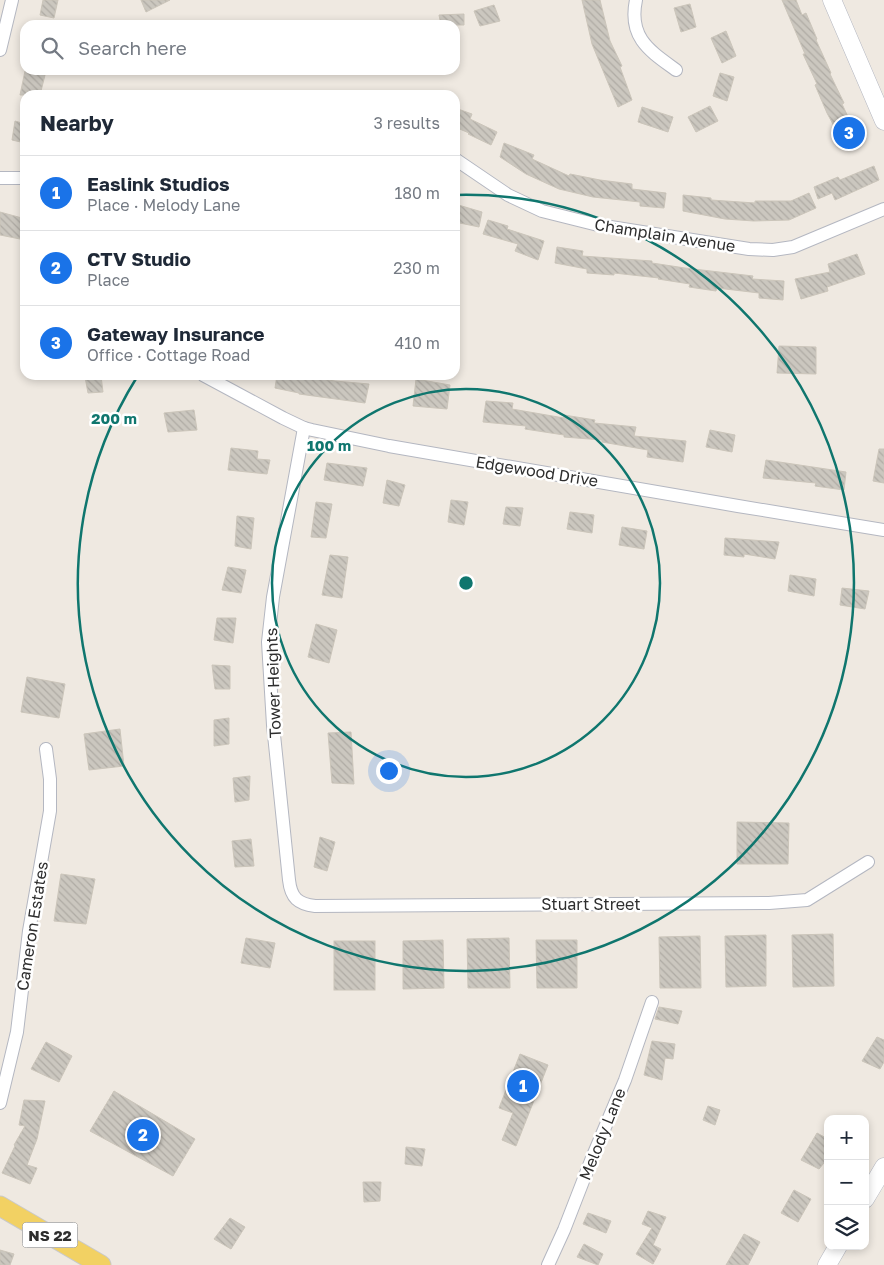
<!DOCTYPE html>
<meta charset="utf-8">
<style>
:root{--surface:#fff;--page:#f6f6f7;--text:#1f2937;--muted:#747a83;--line:#e0e1e3;--accent:#1a73e8}
body{margin:0;font-family:"Golos Text",sans-serif;background:var(--page);color:var(--text)}
.controls{position:absolute;right:15px;bottom:15px;display:grid;overflow:hidden;border-radius:10px;box-shadow:0 2px 8px #0003}
.controls button{width:45px;height:45px;display:grid;place-items:center;padding:0;border:0;border-bottom:1px solid var(--line);background:var(--surface);color:var(--text);font:25px sans-serif}
.you{position:absolute;left:388px;top:770px;width:18px;height:18px;margin:-12px;border:4px solid #fff;border-radius:50%;background:#1a73e8;box-shadow:0 0 0 8px #1a73e833}
.badge{display:grid;place-items:center;width:32px;height:32px;border-radius:50%;background:var(--accent);color:#fff;font-size:16px;font-weight:700}
.pin{position:absolute;translate:-50% -50%;border:2px solid #fff;box-shadow:0 1px 5px #0006}
.list{margin:0;padding:0;list-style:none}
h2{display:flex;justify-content:space-between;align-items:center;height:65px;margin:0;padding:0 20px;font-size:21px}
h2 small{font-size:16px;font-weight:400;color:var(--muted)}
.list li{display:grid;grid-template-columns:32px 1fr auto;gap:15px;align-items:center;box-sizing:border-box;height:75px;padding:0 20px;border-top:1px solid var(--line)}
.list b{display:block;font-size:19px;white-space:nowrap}
.list p{margin:0;font-size:16px;white-space:nowrap;color:var(--muted)}
.list em{font-size:16px;font-style:normal;color:var(--muted)}
.icon{flex:none;width:28px;height:28px;fill:none;stroke:currentColor;stroke-width:2;stroke-linecap:round;stroke-linejoin:round}
.map{position:relative;flex:none;width:884px;height:1265px;overflow:hidden}
.search{position:absolute;background:var(--surface);box-shadow:0 2px 8px #0003;left:20px;top:20px;width:440px;height:55px;display:flex;align-items:center;gap:12px;box-sizing:border-box;padding:0 18px;border-radius:15px;color:var(--muted);font-size:19px}
.panel{position:absolute;background:var(--surface);box-shadow:0 2px 8px #0003;left:20px;top:90px;width:440px;height:290px;border-radius:15px}
.map>svg:first-child{display:block}
.building{fill:url(#building-back-hatch);stroke:#cbc5ba}
.lines{fill:none;stroke-linecap:round;stroke-linejoin:round}
.street-casing{stroke:#b4b7c1;stroke-width:14}
.secondary-casing{stroke:#b4b7c1;stroke-width:19}
.primary-casing{stroke:#c9c9c9;stroke-width:21}
.street{stroke:#fff;stroke-width:12}
.secondary{stroke:#fff;stroke-width:18}
.primary{stroke:#f2d163;stroke-width:19}
.ring{fill:none;stroke:#0f766e;stroke-width:2.5}
.labels{text-anchor:middle;dominant-baseline:central;stroke-width:5;stroke-linejoin:round;paint-order:stroke}
.shield{fill:#fff;stroke:#6d6d6d;stroke-width:1}
.shield-label{font-size:15px;font-weight:bold;fill:#2e2e2e}
.street-label{font-size:16px;fill:#2e2e2e;stroke:#fff}
.centre{fill:#0f766e;stroke:#fff;stroke-width:2.5}
.ring-label{font-size:15px;text-anchor:middle;font-weight:bold;fill:#0f766e;stroke:#fff;stroke-width:5;stroke-linejoin:round;paint-order:stroke}
</style>
<div class="map">
<svg width="884" height="1265" viewBox="0 0 884 1265">
<defs>
<pattern id="building-back-hatch" width="6" height="6" patternUnits="userSpaceOnUse" patternTransform="scale(1.25)"><rect width="6" height="6" fill="#cbc7bf"/><path d="M-1 5l2 2M0 0l6 6M5-1l2 2" fill="none" stroke="#afaba4"/></pattern>
</defs>
<rect width="100%" height="100%" fill="#efe9e1"/>
<g class="building">
<polygon points="43,0 58,0 54,18 40,15"/>
<polygon points="141,0 170,0 146,12"/>
<polygon points="582,0 600,0 610,41 622,66 620,67 632,100 618,107 592,44"/>
<polygon points="782,0 796,0 802,15 806,13 817,39 816,40 831,73 830,74 844,103 842,104 858,138 844,145 827,113 815,85 817,84 803,54 805,54"/>
<polygon points="690,4 696,27 681,32 674,8"/>
<polygon points="494,5 500,21 480,26 474,11"/>
<polygon points="464,14 464,25 441,25 439,15"/>
<polygon points="726,31 736,56 722,63 711,38"/>
<polygon points="25,71 45,75 40,95 20,95"/>
<polygon points="720,73 734,77 727,101 713,96"/>
<polygon points="710,106 718,121 696,132 688,117"/>
<polygon points="642,107 673,117 668,132 638,122"/>
<polygon points="455,108 472,114 470,119 497,132 491,145 468,134 469,133 455,127"/>
<polygon points="15,121 25,124 25,143 12,140"/>
<polygon points="504,143 534,155 532,159 569,176 570,174 600,180 632,184 632,189 666,193 664,208 640,206 640,202 593,197 559,189 526,174 500,157"/>
<polygon points="874,166 879,180 835,200 832,193 818,199 814,187 838,177 840,180"/>
<polygon points="809,193 816,208 789,220 754,221 725,219 683,211 683,195 711,198 711,200 755,203 755,201 791,201"/>
<polygon points="455,204 482,212 479,227 455,222"/>
<polygon points="0,212 22,218 20,239 0,235"/>
<polygon points="488,220 508,226 507,229 544,241 538,260 515,251 518,244 483,234"/>
<polygon points="557,247 583,251 582,256 652,261 652,263 685,268 753,276 752,279 784,281 783,300 759,298 759,293 717,288 716,291 689,287 690,284 658,279 659,278 614,273 614,275 587,273 587,269 555,263"/>
<polygon points="857,254 865,274 827,287 828,291 801,299 795,279 830,272 828,264"/>
<polygon points="779,346 816,347 816,374 777,373"/>
<polygon points="277,375 296,375 335,381 369,384 365,403 299,394 299,393 275,388"/>
<polygon points="101,376 103,392 88,393 85,377"/>
<polygon points="416,379 450,385 447,409 413,406"/>
<polygon points="486,401 513,403 512,409 564,418 564,415 595,420 594,423 636,427 634,436 686,441 683,462 647,457 648,450 602,442 602,440 564,437 564,435 525,429 526,426 483,422"/>
<polygon points="194,410 197,430 168,432 164,413"/>
<polygon points="710,430 735,435 732,452 706,447"/>
<polygon points="231,448 258,451 257,459 270,460 267,474 228,470"/>
<polygon points="879,449 884,449 884,483 873,481"/>
<polygon points="766,460 846,472 844,490 815,486 816,483 763,478"/>
<polygon points="327,463 367,468 363,486 324,480"/>
<polygon points="387,480 405,485 399,506 383,503"/>
<polygon points="451,500 468,502 464,525 448,522"/>
<polygon points="316,502 332,504 326,538 311,537"/>
<polygon points="506,507 523,508 520,526 503,524"/>
<polygon points="570,512 594,515 592,533 567,529"/>
<polygon points="237,516 254,518 251,549 235,546"/>
<polygon points="622,527 647,531 644,549 619,545"/>
<polygon points="725,538 779,542 775,559 744,554 744,557 724,555"/>
<polygon points="330,555 348,557 342,598 322,595"/>
<polygon points="228,567 246,570 241,593 222,590"/>
<polygon points="790,575 816,579 814,596 788,591"/>
<polygon points="842,588 869,591 865,609 840,605"/>
<polygon points="217,618 236,618 233,643 214,640"/>
<polygon points="316,624 337,630 329,663 308,657"/>
<polygon points="212,665 230,666 230,689 215,689"/>
<polygon points="27,677 65,684 59,718 21,712"/>
<polygon points="229,718 229,744 214,746 214,720"/>
<polygon points="120,729 124,766 89,770 84,734"/>
<polygon points="351,732 354,784 332,783 328,733"/>
<polygon points="250,776 249,800 235,802 233,778"/>
<polygon points="737,822 789,823 788,864 737,864"/>
<polygon points="320,837 335,842 327,871 314,867"/>
<polygon points="251,839 254,866 235,867 232,841"/>
<polygon points="61,874 95,879 86,924 54,921"/>
<polygon points="833,934 834,986 793,987 792,935"/>
<polygon points="766,935 766,986 726,987 725,936"/>
<polygon points="700,936 701,988 660,988 659,937"/>
<polygon points="246,938 275,943 270,968 241,963"/>
<polygon points="509,938 510,988 468,988 467,939"/>
<polygon points="443,940 444,988 403,989 403,941"/>
<polygon points="536,940 577,940 577,988 537,988"/>
<rect x="334" y="941" width="41" height="49"/>
<polygon points="659,1007 682,1011 678,1024 655,1019"/>
<polygon points="877,1037 884,1040 884,1062 880,1069 862,1061"/>
<polygon points="652,1041 675,1044 673,1059 665,1058 662,1080 644,1075"/>
<polygon points="46,1042 72,1056 59,1082 31,1069"/>
<polygon points="520,1054 548,1065 516,1146 502,1140 513,1113 499,1108"/>
<polygon points="114,1091 195,1139 173,1176 90,1131"/>
<polygon points="24,1100 45,1101 37,1139 27,1165 37,1168 30,1184 2,1173 15,1146 14,1145 25,1126 19,1125"/>
<polygon points="708,1106 720,1110 715,1125 703,1120"/>
<polygon points="817,1133 828,1139 828,1158 819,1169 801,1160"/>
<polygon points="406,1147 425,1149 422,1166 405,1164"/>
<polygon points="363,1182 381,1182 380,1201 364,1202"/>
<polygon points="794,1190 811,1199 798,1222 781,1213"/>
<polygon points="648,1211 666,1217 653,1245 661,1249 653,1264 636,1254 652,1228 642,1224"/>
<polygon points="588,1213 611,1221 606,1233 583,1224"/>
<polygon points="230,1218 245,1227 231,1249 214,1239"/>
<polygon points="744,1234 760,1242 748,1265 726,1265"/>
<polygon points="584,1244 603,1254 598,1265 577,1257"/>
<polygon points="0,1250 14,1254 10,1265 0,1265"/>
</g>
<g class="lines">
<defs>
<g id="street">
<path d="M636,0c-8,38 14,51 40,70"/>
<polyline points="0,50 12,0"/>
<polyline points="455,159 508,195 542,211 598,225 749,249 773,250 793,247 884,209"/>
<polyline points="0,178 25,178"/>
<polyline points="203,375 283,418 304,428 312,430 389,446 738,506 884,530"/>
<path d="M304,428l-31,169 -5,45 5,83 16,155c2,18 9,24 26,26l454,-3 38,-3 61,-38"/>
<polyline points="0,1103 17,1032 29,931 50,811 50,779 46,749"/>
<polyline points="548,1265 564,1230 592,1158 625,1080 652,1002"/>
</g>
<g id="secondary">
<polyline points="832,0 884,121"/>
<polyline points="865,1199 884,1167"/>
<polyline points="827,1265 838,1246"/>
</g>
<polyline id="primary" points="0,1206 101,1265"/>
</defs>
<use href="#street" class="street-casing"/>
<use href="#secondary" class="secondary-casing"/>
<use href="#primary" class="primary-casing"/>
<use href="#street" class="street"/>
<use href="#secondary" class="secondary"/>
<use href="#primary" class="primary"/>
</g>
<g class="ring">
<circle cx="466" cy="583" r="194"/>
<path d="M456 195A388 388 0 1 1 137 377"/>
</g>
<g class="labels">
<rect class="shield" x="22.5" y="1222.5" width="55" height="25" rx="4"/>
<g class="shield-label">
<text x="50" y="1235">NS 22</text>
</g>
<g class="street-label">
<text transform="translate(665 235) rotate(9)">Champlain Avenue</text>
<text transform="translate(537 471) rotate(9)">Edgewood Drive</text>
<text transform="translate(273 683) rotate(-92)">Tower Heights</text>
<text x="591" y="904">Stuart Street</text>
<text transform="translate(32 926) rotate(-81)">Cameron Estates</text>
<text transform="translate(602 1134) rotate(-68)">Melody Lane</text>
</g>
</g>
<circle cx="466" cy="583" r="8" class="centre"/>
<g class="ring-label">
<text x="114" y="424">200 m</text>
<text x="329" y="451">100 m</text>
</g>
</svg>
<div class="controls">
<button>+</button>
<button>−</button>
<button><svg class="icon" aria-label="layers" viewBox="0 0 24 24"><path d="M12 4l9 5-9 5-9-5zM3 14l9 5 9-5"/></svg></button>
</div>
<div class="you"></div>
<div class="pin badge" style="left:523px;top:1086px">1</div>
<div class="pin badge" style="left:143px;top:1135px">2</div>
<div class="pin badge" style="left:849px;top:133px">3</div>
<div class="search"><svg class="icon" aria-label="search" viewBox="0 0 24 24"><circle cx="10" cy="10" r="6"/><path d="M15 15l6 6"/></svg>Search here</div>
<section class="panel">
<h2>Nearby<small>3 results</small></h2>
<ul class="list">
<li><span class="badge">1</span><div><b>Easlink Studios</b><p>Place · Melody Lane</p></div><em>180 m</em></li>
<li><span class="badge">2</span><div><b>CTV Studio</b><p>Place</p></div><em>230 m</em></li>
<li><span class="badge">3</span><div><b>Gateway Insurance</b><p>Office · Cottage Road</p></div><em>410 m</em></li>
</ul>
</section>
</div>
